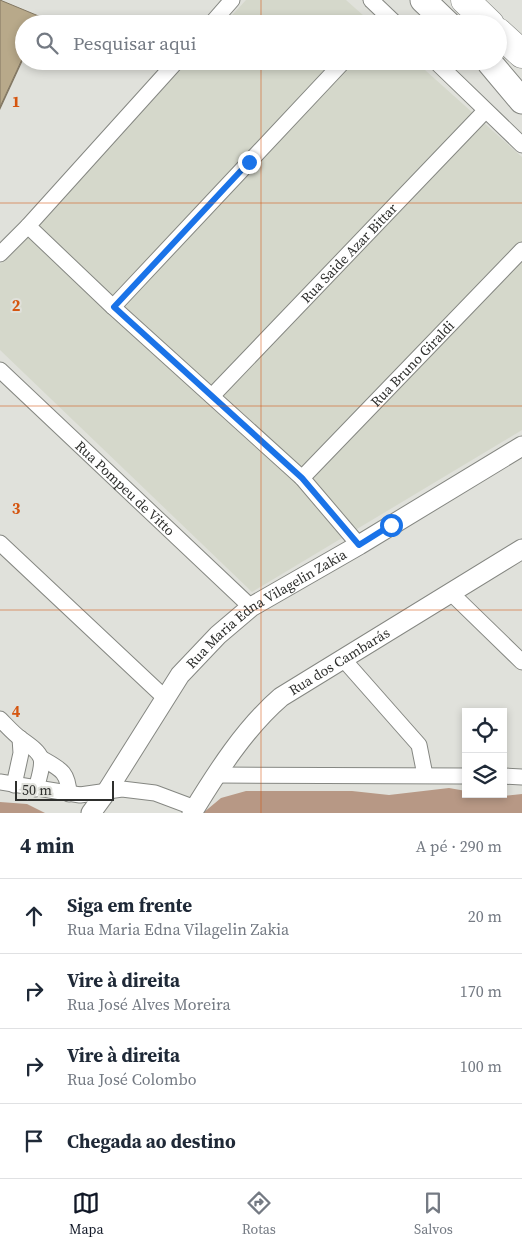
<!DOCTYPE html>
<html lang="pt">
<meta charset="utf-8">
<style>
:root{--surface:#fff;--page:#f6f6f7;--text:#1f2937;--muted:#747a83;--line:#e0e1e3;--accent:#111827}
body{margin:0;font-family:"Source Serif 4",serif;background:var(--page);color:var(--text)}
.controls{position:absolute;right:15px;bottom:15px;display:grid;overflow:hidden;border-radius:0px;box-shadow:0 2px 8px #0003}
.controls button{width:45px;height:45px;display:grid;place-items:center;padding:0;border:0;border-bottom:1px solid var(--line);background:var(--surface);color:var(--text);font:25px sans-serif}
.scale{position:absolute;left:15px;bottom:12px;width:99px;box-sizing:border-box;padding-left:5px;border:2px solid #2e2f2d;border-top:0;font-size:14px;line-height:18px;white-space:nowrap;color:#2e2f2d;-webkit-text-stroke:4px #e0e1db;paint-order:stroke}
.stop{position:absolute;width:15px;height:15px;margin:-11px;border:4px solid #1a73e8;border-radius:50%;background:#fff}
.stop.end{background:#1a73e8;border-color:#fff;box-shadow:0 1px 5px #0008}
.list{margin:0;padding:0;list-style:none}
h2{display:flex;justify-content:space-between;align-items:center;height:65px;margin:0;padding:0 20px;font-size:21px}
h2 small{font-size:16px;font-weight:400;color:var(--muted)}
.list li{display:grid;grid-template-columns:32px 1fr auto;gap:15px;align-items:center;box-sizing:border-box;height:75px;padding:0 20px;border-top:1px solid var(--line)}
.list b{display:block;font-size:19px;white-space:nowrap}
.list p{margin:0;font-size:16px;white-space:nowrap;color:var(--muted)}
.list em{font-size:16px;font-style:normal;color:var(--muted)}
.icon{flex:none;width:28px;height:28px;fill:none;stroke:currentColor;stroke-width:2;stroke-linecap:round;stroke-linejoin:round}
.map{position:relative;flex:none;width:522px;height:813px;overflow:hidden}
.search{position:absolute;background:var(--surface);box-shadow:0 2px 8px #0003;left:15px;right:15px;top:15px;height:55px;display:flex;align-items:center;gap:12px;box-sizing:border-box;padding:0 18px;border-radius:28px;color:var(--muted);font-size:19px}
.sheet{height:365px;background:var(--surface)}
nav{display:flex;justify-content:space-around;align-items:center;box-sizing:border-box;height:70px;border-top:1px solid var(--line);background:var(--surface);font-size:14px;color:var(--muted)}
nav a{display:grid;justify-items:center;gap:2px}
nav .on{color:var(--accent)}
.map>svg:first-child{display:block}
.built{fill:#d5d8cb}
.forest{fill:#b79885}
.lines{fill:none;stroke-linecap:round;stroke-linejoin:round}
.minor-casing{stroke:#858782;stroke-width:17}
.tertiary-casing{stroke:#858782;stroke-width:21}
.trunk-casing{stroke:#858782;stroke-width:27}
.motorway-casing{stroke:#858782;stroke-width:29}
.minor{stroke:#fff;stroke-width:15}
.tertiary{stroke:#fff;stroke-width:19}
.trunk{stroke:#fff;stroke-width:25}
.motorway{stroke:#fff;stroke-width:28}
.shaded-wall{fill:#817661}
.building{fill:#b8a98a;stroke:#817661}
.route{stroke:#1a73e8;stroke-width:6}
.grid{fill:none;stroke:#d5550f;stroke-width:1;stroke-opacity:0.55}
.labels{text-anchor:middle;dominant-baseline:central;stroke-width:4;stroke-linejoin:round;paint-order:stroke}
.street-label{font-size:14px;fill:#2e2f2d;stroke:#e0e1db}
.grid-label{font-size:16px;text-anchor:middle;font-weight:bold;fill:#d5550f;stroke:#e0e1db;stroke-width:4;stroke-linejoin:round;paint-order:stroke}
</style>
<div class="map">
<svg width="522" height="813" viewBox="0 0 522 813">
<rect width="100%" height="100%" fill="#e0e1db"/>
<g class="built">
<polygon points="246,0 346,0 373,24 224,24"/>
<polygon points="189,61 415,61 522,157 522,430 252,592 0,350 0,264"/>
</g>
<g class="forest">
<polygon points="449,788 466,791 466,794 495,797 522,794 522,813 203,813 221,798 246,791 352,791 389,795"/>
<polygon points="0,802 27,804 45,813 0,813"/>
</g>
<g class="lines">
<defs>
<g id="minor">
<polyline points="371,0 396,24"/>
<polyline points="211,24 232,0"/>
<polyline points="435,61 522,145"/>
<polyline points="28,226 113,307 302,478 359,545"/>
<polyline points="0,254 28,226 177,61"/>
<polyline points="113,307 344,61"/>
<path id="s1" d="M0,370l251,237"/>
<path id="s2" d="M212,396l273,-285"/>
<path id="s3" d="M302,478l220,-228"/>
<polyline points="0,543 164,697"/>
<polyline points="450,592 522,662"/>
<polyline points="344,660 419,745 425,775"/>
<path d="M0,719c7,7 13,14 21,20 26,18 23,20 15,50"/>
<path d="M41,758c19,11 27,13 28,36"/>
<polyline points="216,775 466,776"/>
<polyline points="503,776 522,777"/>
<polyline points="0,782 80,795 122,789 155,793 195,808"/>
<polyline points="14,785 21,753 20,738"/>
</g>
<g id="tertiary">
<path id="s4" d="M91,813l16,-22 73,-116 38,-40 33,-28 108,-62 163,-99"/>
<path id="s5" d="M192,813c25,-41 53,-85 89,-116l241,-148"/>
</g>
<g id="trunk">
<polyline points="423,0 448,24"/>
<polyline points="490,63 522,101"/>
</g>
<g id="motorway">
<polyline points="465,0 490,24"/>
<polyline points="498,32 522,54"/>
</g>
</defs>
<use href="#minor" class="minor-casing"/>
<use href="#tertiary" class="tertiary-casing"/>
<use href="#trunk" class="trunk-casing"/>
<use href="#motorway" class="motorway-casing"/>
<use href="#minor" class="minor"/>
<use href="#tertiary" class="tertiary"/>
<use href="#trunk" class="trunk"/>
<use href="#motorway" class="motorway"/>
</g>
<polygon class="shaded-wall" points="24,55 24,58 0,110 0,107"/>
<polygon class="building" points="0,0 41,17 38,24 24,24 24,55 0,107"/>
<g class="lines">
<polyline class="route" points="249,162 114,307 302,478 359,545 391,525"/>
</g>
<path class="grid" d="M261,0v24M261,61v752M0,203h522M0,406h522M0,610h522"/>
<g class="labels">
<g class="street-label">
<text stroke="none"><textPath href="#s2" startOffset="198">Rua Saide Azar Bittar</textPath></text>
<text stroke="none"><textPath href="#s3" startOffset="159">Rua Bruno Giraldi</textPath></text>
<text stroke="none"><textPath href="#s1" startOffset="172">Rua Pompeu de Vitto</textPath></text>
<text stroke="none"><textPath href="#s4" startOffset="274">Rua Maria Edna Vilagelin Zakia</textPath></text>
<text stroke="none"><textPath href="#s5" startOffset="215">Rua dos Cambarás</textPath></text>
</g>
</g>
<g class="grid-label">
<text x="16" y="107">1</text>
<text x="16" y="311">2</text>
<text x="16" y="514">3</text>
<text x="16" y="717">4</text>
</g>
</svg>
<div class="controls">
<button><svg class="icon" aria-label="locate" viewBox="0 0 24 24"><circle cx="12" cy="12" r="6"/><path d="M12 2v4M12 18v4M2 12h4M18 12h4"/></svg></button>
<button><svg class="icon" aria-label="layers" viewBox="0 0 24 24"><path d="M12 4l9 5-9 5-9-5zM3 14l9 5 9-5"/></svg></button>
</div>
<div class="scale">50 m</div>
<div class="stop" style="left:391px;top:525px"></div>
<div class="stop end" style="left:249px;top:162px"></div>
<div class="search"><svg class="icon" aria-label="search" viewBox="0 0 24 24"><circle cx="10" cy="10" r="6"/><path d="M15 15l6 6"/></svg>Pesquisar aqui</div>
</div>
<section class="sheet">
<h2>4 min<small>A pé · 290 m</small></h2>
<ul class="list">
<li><svg class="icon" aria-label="ahead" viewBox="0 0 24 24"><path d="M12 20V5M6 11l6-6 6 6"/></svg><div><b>Siga em frente</b><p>Rua Maria Edna Vilagelin Zakia</p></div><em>20 m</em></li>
<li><svg class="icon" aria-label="right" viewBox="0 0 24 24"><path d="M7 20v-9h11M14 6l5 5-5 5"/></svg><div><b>Vire à direita</b><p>Rua José Alves Moreira</p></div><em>170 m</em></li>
<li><svg class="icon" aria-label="right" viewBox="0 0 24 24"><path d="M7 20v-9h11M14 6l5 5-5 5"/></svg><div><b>Vire à direita</b><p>Rua José Colombo</p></div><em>100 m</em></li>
<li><svg class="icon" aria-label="arrive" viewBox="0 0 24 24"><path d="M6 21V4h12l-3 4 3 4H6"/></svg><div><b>Chegada ao destino</b></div></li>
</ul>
</section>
<nav>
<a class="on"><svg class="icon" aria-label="map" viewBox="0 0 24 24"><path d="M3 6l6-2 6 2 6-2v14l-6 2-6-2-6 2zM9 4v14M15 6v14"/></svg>Mapa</a>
<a><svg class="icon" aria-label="directions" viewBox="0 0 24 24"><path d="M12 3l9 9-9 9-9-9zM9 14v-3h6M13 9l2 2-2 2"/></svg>Rotas</a>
<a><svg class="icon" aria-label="saved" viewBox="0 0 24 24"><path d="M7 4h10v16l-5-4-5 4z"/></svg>Salvos</a>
</nav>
